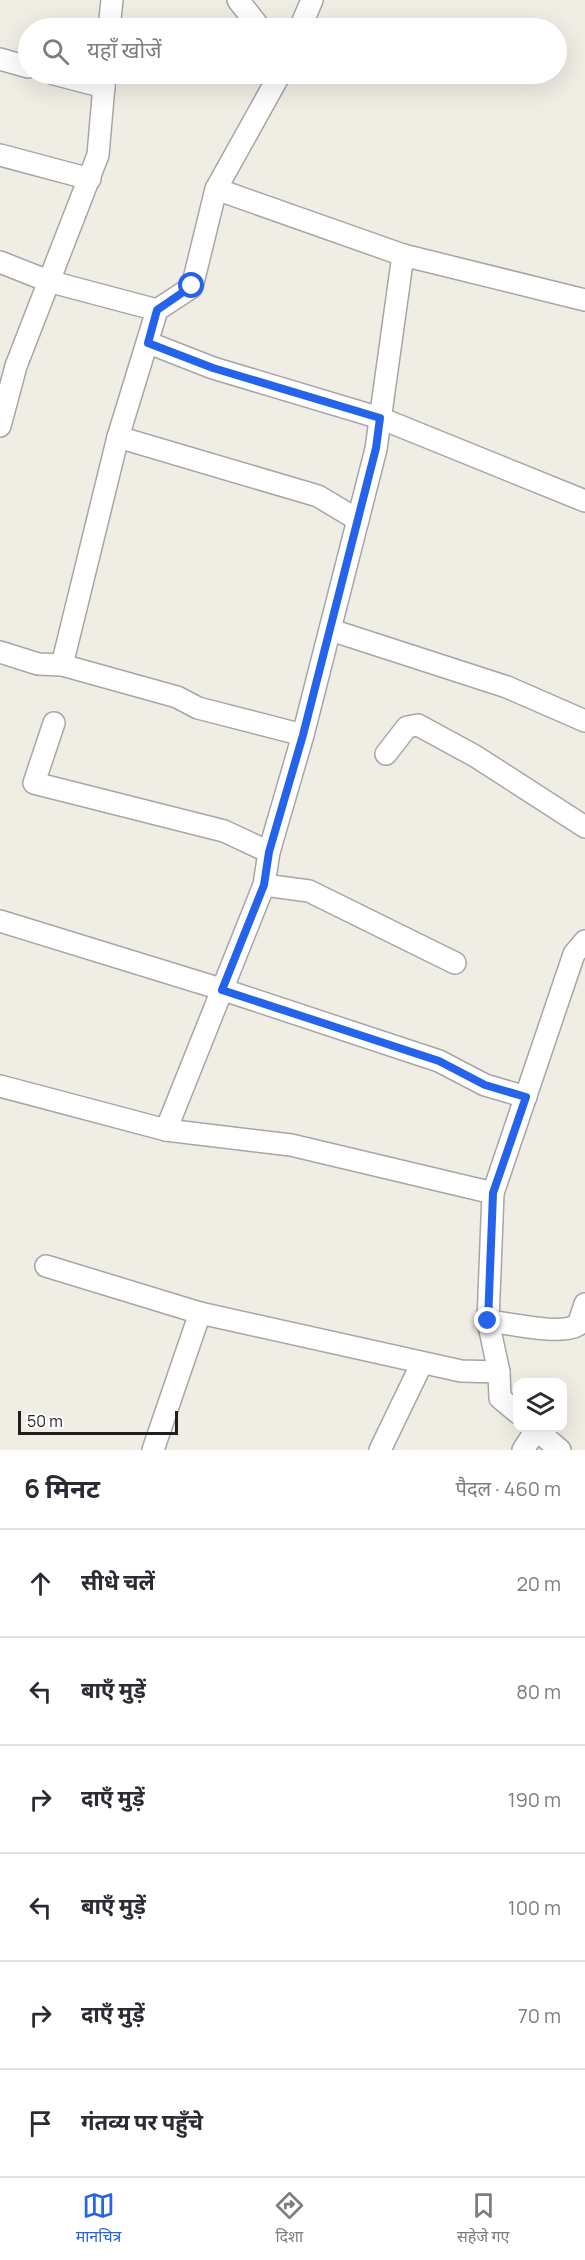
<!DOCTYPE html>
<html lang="hi">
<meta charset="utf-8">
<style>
:root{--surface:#fff;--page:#f2f2f3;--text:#2b2b33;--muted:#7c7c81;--line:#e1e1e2;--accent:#2563eb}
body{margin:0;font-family:Manrope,"Noto Sans Devanagari",sans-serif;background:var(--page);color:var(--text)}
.controls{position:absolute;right:18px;bottom:18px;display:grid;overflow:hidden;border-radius:12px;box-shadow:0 6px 24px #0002}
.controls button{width:54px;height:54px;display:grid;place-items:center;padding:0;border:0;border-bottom:2px solid var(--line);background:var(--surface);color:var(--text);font:30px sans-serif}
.scale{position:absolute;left:18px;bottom:15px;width:160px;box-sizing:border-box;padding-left:6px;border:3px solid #1f1f1f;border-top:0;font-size:16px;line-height:21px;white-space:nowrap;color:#1f1f1f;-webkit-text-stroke:4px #fff;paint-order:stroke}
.stop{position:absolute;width:18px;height:18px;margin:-14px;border:4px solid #2563eb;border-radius:50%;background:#fff}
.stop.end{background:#2563eb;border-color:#fff;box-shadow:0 2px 6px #0008}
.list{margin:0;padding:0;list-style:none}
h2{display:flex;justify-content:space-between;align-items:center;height:78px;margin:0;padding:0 24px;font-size:26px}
h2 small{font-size:20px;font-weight:400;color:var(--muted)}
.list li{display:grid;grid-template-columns:39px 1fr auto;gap:18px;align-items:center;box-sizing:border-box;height:108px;padding:0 24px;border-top:2px solid var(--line)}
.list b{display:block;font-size:22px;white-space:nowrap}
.list em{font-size:20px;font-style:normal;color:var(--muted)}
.icon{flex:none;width:33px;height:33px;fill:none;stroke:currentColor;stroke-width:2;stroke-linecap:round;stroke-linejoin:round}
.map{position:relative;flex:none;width:585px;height:1450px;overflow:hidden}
.search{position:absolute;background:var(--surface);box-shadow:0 6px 24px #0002;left:18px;right:18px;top:18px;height:66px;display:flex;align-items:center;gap:15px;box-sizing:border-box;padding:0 21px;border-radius:33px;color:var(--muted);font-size:22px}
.sheet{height:726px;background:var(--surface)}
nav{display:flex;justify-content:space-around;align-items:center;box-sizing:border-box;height:84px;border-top:2px solid var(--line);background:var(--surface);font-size:16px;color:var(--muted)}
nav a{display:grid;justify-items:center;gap:3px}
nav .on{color:var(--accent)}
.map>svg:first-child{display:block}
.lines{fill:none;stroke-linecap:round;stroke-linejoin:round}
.street-casing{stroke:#a6a6a6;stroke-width:24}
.street{stroke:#fff;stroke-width:21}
.route{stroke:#2563eb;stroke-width:8}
</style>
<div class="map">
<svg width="585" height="1450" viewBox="0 0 585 1450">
<rect width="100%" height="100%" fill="#f0ede4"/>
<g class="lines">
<defs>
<g id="street">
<polyline points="238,0 260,28"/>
<polyline points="109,28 112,0"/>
<polyline points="300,28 312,0"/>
<polyline points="0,59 28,67"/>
<polyline points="54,74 104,87"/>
<polyline points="280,74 216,189 403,255 376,449 303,735 269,852 264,885 166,1130 291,1145 493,1193 488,1321 499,1372 500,1398 518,1413"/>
<polyline points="0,155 90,179"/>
<polyline points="403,255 585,300"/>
<polyline points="0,262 48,281 157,310"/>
<polyline points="149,343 213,368 380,418 585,501"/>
<polyline points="0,426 16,366 98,155 105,74"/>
<polyline points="118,437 318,496 358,520"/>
<polyline points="331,630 507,687 585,721"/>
<polyline points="0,652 38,664 62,665 177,697 198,708 303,735"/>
<polyline points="62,665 118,437 157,310 192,287 216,189"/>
<polyline points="54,723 34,783 224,831 269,852"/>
<polyline points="386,754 407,727 418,725 475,756 585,827"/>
<polyline points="264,885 309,891 455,963"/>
<polyline points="0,921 224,990 439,1061 485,1085 526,1097"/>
<polyline points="0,1086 166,1130"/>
<polyline points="493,1193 574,954 585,941"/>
<polyline points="46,1266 200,1313 461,1371 499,1372"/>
<path d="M488,1321c22,2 72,15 90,4l7,-21"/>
<polyline points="534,1428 560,1450"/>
<polyline points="153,1450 200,1313"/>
<polyline points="380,1450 422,1363"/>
<polyline points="523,1450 536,1430"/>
</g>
</defs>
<use href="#street" class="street-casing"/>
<use href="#street" class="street"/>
</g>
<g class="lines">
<polyline class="route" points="192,286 157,310 148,343 213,368 380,418 376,448 303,735 269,852 264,885 222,990 439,1061 485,1085 526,1097 493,1193 488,1321"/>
</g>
</svg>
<div class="controls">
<button><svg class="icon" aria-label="layers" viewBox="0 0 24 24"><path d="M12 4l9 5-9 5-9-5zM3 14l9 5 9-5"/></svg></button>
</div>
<div class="scale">50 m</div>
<div class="stop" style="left:192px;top:286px"></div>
<div class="stop end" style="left:488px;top:1321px"></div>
<div class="search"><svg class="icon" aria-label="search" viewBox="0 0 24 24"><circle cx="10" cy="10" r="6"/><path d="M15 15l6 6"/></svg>यहाँ खोजें</div>
</div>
<section class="sheet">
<h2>6 मिनट<small>पैदल · 460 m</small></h2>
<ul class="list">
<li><svg class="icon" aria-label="ahead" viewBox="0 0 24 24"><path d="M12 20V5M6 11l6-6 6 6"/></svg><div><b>सीधे चलें</b></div><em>20 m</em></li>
<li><svg class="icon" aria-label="left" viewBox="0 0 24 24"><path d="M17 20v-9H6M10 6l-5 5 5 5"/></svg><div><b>बाएँ मुड़ें</b></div><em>80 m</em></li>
<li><svg class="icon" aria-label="right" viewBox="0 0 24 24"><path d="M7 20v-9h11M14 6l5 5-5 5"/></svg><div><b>दाएँ मुड़ें</b></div><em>190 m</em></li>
<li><svg class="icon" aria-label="left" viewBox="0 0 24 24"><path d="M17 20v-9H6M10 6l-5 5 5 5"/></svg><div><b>बाएँ मुड़ें</b></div><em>100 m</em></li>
<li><svg class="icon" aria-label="right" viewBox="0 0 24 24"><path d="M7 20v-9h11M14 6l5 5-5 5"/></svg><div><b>दाएँ मुड़ें</b></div><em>70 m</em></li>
<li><svg class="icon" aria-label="arrive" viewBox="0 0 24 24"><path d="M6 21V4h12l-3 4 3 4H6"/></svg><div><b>गंतव्य पर पहुँचे</b></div></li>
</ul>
</section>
<nav>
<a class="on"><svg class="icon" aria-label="map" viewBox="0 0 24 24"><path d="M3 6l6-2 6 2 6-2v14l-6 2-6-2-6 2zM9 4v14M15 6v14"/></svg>मानचित्र</a>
<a><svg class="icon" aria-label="directions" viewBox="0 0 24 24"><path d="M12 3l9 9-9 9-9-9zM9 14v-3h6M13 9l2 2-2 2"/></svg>दिशा</a>
<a><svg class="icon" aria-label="saved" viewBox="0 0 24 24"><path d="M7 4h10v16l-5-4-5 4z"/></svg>सहेजे गए</a>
</nav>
